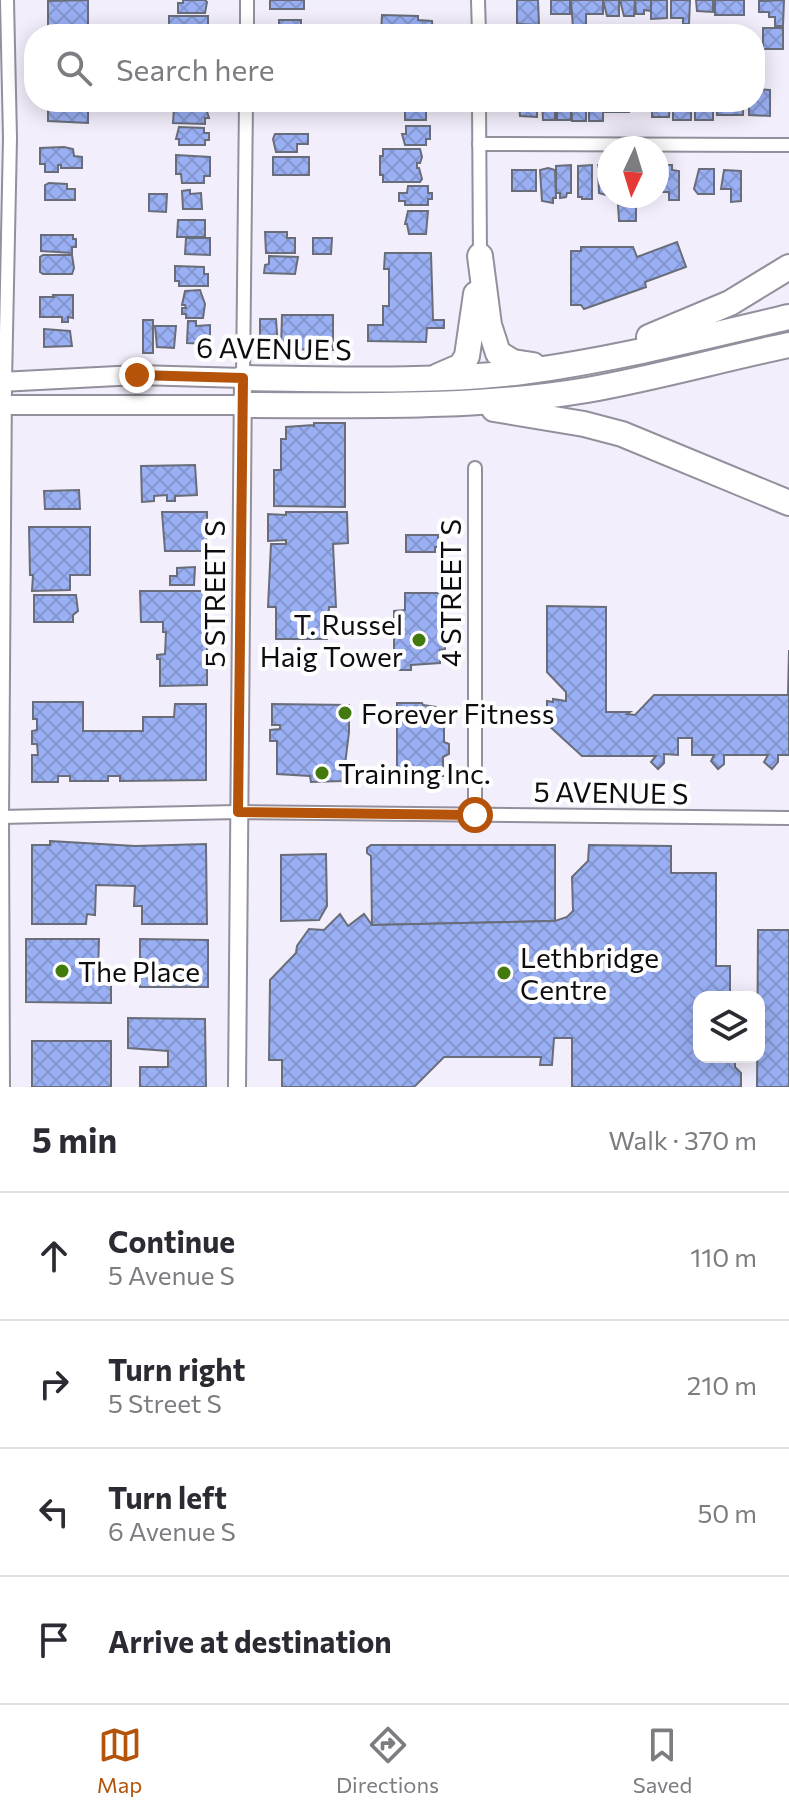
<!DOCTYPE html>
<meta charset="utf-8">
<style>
:root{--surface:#fff;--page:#f2f2f3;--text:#2b2b33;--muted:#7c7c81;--line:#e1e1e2;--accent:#b45309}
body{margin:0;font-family:Commissioner,sans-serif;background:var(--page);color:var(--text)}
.controls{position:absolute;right:24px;bottom:24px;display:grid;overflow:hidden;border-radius:16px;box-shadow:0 4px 20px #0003}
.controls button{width:72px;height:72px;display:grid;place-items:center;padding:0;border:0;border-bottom:2px solid var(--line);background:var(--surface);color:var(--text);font:40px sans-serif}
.compass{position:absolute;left:597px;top:136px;width:72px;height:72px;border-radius:50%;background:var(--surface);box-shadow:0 4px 20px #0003;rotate:184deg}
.stop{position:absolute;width:24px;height:24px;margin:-18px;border:6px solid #b45309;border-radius:50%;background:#fff}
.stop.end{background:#b45309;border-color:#fff;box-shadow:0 2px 8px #0008}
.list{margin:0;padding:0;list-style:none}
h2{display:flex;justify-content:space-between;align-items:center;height:104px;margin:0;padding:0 32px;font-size:34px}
h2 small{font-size:26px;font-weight:400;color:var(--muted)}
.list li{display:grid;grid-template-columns:52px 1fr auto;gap:24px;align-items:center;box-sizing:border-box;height:128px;padding:0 32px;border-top:2px solid var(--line)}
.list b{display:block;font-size:30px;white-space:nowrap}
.list p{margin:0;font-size:26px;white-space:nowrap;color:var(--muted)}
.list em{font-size:26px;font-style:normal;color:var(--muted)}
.icon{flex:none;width:44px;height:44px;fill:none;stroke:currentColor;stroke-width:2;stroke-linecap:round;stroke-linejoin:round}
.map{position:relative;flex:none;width:789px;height:1087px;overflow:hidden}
.search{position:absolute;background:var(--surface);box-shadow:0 4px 20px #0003;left:24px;right:24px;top:24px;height:88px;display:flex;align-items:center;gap:20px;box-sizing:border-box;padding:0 28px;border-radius:32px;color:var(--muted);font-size:30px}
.sheet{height:616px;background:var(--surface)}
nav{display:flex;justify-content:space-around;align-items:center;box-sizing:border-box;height:112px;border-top:2px solid var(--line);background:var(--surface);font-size:22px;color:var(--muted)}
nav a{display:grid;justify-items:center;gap:4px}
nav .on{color:var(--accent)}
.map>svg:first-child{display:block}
.building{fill:url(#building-cross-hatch);stroke:#696d79;stroke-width:2}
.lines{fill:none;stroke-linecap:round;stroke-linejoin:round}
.minor-casing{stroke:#948f9c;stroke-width:16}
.tertiary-casing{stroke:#948f9c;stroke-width:20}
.secondary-casing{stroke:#948f9c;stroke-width:22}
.motorway-casing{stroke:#948f9c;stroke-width:28}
.minor{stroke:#fff;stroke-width:12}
.tertiary{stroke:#fff;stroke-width:16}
.secondary{stroke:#fff;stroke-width:18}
.motorway{stroke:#fff;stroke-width:24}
.route{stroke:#b45309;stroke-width:10}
.poi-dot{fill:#437a0d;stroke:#fefefe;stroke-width:3}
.labels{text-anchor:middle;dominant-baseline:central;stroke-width:8;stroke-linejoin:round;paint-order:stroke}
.street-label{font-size:28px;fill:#0e0c10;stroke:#fefefe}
.poi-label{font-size:28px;fill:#0e0c10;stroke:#fefefe;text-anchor:start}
</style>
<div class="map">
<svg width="789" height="1087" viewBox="0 0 789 1087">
<defs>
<pattern id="building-cross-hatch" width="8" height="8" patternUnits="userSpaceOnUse" patternTransform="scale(2)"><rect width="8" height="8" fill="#9ab0f4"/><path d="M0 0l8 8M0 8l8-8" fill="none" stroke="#8496d0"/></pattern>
</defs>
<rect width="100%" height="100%" fill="#f3eefb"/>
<g class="building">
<polygon points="88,0 88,31 84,31 84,34 48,34 48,1"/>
<polygon points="183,0 205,0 207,2 205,13 178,13 178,3 183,3"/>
<rect x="270" y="0" width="34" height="9"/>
<polygon points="517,0 538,0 539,25 517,24"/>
<rect x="551" y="0" width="19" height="14"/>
<polygon points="571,0 603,0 603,14 586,14 586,29 573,28"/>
<polygon points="603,0 619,0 619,16 607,16"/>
<polygon points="620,0 635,0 634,16 624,16"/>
<polygon points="635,0 651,0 651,11 644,10 644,14 636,14"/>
<polygon points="651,0 667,0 667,18 651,19"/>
<polygon points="671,0 690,0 689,24 683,24 683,18 671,18"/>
<polygon points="696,0 713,0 713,12 697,11"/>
<rect x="715" y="0" width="29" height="15"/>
<polygon points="784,0 783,26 775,26 775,17 769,17 769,12 759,12 759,1"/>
<polygon points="382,15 418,16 418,20 432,21 433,34 381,34"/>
<polygon points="169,16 208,16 208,32 169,31"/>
<polygon points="279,20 301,20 301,34 278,34 278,31 274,31 274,25 279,25"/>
<rect x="763" y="28" width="20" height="21"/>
<polygon points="755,89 770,90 770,116 749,115 749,102 755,102"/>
<polygon points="48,102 88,102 88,123 48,121"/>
<polygon points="405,102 423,102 423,106 426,106 426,120 405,120"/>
<polygon points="519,102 537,102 537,117 520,116"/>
<polygon points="542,102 555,102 555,120 543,120"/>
<rect x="557" y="102" width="14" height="18"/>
<polygon points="571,102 586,102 586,121 572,121"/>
<rect x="589" y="102" width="14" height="19"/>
<polygon points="604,102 629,102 629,112 605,112"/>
<polygon points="652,102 670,102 669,117 652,117"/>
<rect x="673" y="102" width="18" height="18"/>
<rect x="695" y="102" width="18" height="18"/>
<rect x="717" y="102" width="26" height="13"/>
<polygon points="186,105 205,105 209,118 205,118 205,124 173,123 174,108"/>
<polygon points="406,126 430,126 430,139 426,139 426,145 405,145 402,134 406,134"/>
<polygon points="179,127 204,128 204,133 209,133 209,140 205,140 205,145 179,145 179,139 176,139"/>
<polygon points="275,134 308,134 308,144 297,144 297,152 276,152 273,139"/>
<polygon points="64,147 73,149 74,156 82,157 82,168 61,168 61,165 58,165 58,172 45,172 45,164 40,164 40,148"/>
<polygon points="383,149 420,149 422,157 420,163 417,163 417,168 419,168 422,179 420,182 383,182 383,175 380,175 380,156 383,156"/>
<polygon points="176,155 210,157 210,176 204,176 204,183 182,183 181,174 176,174"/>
<rect x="273" y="157" width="36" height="18"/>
<polygon points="571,165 571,193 567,193 566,197 560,198 560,193 556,193 556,166"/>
<polygon points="592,165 592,199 582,199 582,197 578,197 578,166"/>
<polygon points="598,165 609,165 609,196 599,193"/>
<polygon points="667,165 672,165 672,170 679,171 679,200 669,200 669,192 658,192 658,174 661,171 667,171"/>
<polygon points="548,168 555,170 556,198 553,198 553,203 542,201 540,170"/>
<polygon points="699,169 714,169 714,194 698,194 694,189"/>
<rect x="512" y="170" width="24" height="21"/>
<polygon points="724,170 741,171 741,201 731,202 731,189 721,189"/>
<polygon points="49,183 67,184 67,189 75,189 75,200 45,200 45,185"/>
<polygon points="408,186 428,186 428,193 432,193 432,199 428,199 428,205 405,205 405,201 399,201 399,193 407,193"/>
<polygon points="190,190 190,194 201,193 202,209 183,209 182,191"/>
<polygon points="149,194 167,194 166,212 149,211"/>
<polygon points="618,205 636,205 636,221 619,221"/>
<polygon points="408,211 428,211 426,234 409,234 407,224 405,224"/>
<polygon points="178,220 205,220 205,237 177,237"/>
<polygon points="265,232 287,232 287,238 295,238 295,253 266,253"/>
<polygon points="41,235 73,235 73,239 76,239 76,247 72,247 72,253 41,251"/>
<polygon points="186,238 210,238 210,255 185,254"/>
<polygon points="313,238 332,238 331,254 313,254"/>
<polygon points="677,242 686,267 645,282 646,287 584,309 581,305 571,305 571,251 581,251 581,247 633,247 637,257"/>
<polygon points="385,253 431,253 433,320 444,320 444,328 427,328 426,342 368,341 368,325 383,325 383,306 389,306 389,269 384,269"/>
<polygon points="43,255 72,255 74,268 72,274 43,274 40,272 40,257"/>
<polygon points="269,256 298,257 295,274 264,273 265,265 269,264"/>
<polygon points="175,266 204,267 204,274 208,274 208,286 179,286 179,281 175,281"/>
<polygon points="200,290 205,304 203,318 186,318 186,314 182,314 182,308 186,308 185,305 182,305 185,291"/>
<polygon points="53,295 73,295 73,318 68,317 68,322 62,322 62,317 40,317 40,297 54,297"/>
<polygon points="282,315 333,315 333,350 281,349"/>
<polygon points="260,319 276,319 278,348 260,348"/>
<rect x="143" y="320" width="10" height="33"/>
<polygon points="188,321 196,321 196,326 210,325 210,344 187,343"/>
<polygon points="155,326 176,326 174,348 157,347"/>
<polygon points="44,329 70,331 72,346 44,347"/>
<polygon points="314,423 345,423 345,507 274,506 274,470 281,470 281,439 286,439 286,427 313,425 314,427"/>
<polygon points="195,465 197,495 175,496 175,501 167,501 167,495 154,496 154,501 142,502 141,466"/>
<polygon points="79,490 80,509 45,509 44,491"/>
<polygon points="162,512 207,512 207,551 165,551"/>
<polygon points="286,512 347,512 348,543 333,544 336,607 329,607 327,639 276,639 276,607 268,607 271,544 286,544 286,540 268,541 268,514 286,515"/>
<polygon points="29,527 90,527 90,575 70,575 70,590 32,591 33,575 30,575"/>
<polygon points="406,535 438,535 438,547 435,547 435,552 406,552"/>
<polygon points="195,567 194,585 170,585 170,576 177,576 177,568"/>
<polygon points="140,591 207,591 207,685 160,686 160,659 157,659 157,655 165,654 166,632 163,632 163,622 141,622"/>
<polygon points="405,593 441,593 441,596 448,596 448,603 441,603 442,630 445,630 445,649 440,650 440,663 411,665 411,670 394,670 394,611 405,610"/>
<polygon points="34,595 76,595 78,611 73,615 73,622 34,622"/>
<polygon points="547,606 606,607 606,712 630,712 627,714 635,715 654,695 788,695 789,650 789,755 778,755 778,762 772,769 764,762 768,755 724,755 724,764 718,769 711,761 714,755 692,755 692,738 678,738 678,755 664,754 664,763 658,769 651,762 656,756 582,756 547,724 547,701 553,702 553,699 566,701 566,692 547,672"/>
<polygon points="33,702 83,702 83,731 143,731 143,717 174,717 175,704 206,704 206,780 120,781 120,776 108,776 108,781 70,781 70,776 58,776 58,782 32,782 32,755 38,755 37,744 32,744 32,731 37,730 37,719 33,719"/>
<polygon points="397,703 422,703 423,705 444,708 444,742 449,744 449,754 443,757 443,776 432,776 432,778 423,779 422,782 397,780"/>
<polygon points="272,704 349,705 349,732 343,781 311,782 310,776 277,774 277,741 270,741 270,730 280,729 280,725 272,725"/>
<polygon points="50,841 135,846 206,844 207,924 142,924 142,906 134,906 135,886 96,885 95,915 87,914 86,924 32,924 32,845 50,845"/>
<polygon points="371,845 555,845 555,921 372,925 371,856 367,853 367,848"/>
<polygon points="589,845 671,846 671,873 716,873 716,966 730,966 730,997 699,997 699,1057 735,1057 735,1067 741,1073 741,1087 572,1087 572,1038 554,1038 552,1065 540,1065 541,1057 444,1057 414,1087 282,1087 282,1060 269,1060 270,980 296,953 297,946 309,929 324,930 340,914 348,926 364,914 372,925 555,921 567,917 573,911 572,877 588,861"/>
<polygon points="326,854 327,906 319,920 281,921 281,855"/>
<polygon points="758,930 789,930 789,1087 757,1087"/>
<polygon points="26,939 99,939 98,971 111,971 111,1003 26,1002"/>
<polygon points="140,939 208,940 208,987 140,987"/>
<polygon points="128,1018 205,1019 206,1087 140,1087 140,1067 168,1067 168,1051 128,1048"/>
<rect x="32" y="1041" width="79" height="46"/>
</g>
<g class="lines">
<defs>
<g id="minor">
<polyline points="478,0 479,34"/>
<polyline points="247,34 247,0"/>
<polyline points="479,102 480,256"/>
<polyline points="479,144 789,145"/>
<polyline points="243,378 246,102"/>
<polyline points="475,468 475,815"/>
<polyline points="0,817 238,812 789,818"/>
<polyline points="3,1087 2,817 5,382 10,138 7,0"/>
</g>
<polyline id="tertiary" points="237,1087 243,378"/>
<g id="secondary">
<polyline points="0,382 137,375 243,378"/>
<polyline points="0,405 242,405"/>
</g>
<g id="motorway">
<polyline points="480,256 489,325 498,353 513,362 533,365"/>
<polyline points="649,337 730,303 789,267"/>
<polyline points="438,376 461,366 467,356 476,294"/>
<path d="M243,378c92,1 187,5 279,-6 90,-12 178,-34 267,-55"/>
<path d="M242,405c115,0 231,4 345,-15 68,-12 135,-31 202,-45"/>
<polyline points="494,409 584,424 622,434 789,503"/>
</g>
</defs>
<use href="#minor" class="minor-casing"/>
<use href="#tertiary" class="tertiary-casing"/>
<use href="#secondary" class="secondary-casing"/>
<use href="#motorway" class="motorway-casing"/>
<use href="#minor" class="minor"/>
<use href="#tertiary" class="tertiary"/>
<use href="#secondary" class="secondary"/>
<use href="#motorway" class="motorway"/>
</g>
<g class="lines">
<polyline class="route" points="137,375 243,378 238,812 475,815"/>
</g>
<g class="poi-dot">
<circle cx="419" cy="640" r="8"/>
<circle cx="345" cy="713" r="8"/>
<circle cx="322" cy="773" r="8"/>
<circle cx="62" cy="971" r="8"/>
<circle cx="504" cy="973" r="8"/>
</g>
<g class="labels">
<g class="street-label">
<text transform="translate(274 348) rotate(1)">6 AVENUE S</text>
<text transform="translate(450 593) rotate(-90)">4 STREET S</text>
<text transform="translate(214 594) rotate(-90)">5 STREET S</text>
<text transform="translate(611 792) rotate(1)">5 AVENUE S</text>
</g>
<g class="poi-label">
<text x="403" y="624" text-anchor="end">T. Russel<tspan x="403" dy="32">Haig Tower</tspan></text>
<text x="361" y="713">Forever Fitness</text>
<text x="338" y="773">Training Inc.</text>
<text x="520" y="957">Lethbridge<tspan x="520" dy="32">Centre</tspan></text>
<text x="78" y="971">The Place</text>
</g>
</g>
</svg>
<div class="controls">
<button><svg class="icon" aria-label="layers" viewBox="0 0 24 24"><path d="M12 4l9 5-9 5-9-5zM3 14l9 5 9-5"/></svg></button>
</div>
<svg class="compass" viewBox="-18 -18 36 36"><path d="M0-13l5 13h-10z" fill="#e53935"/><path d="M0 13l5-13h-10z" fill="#7c7c81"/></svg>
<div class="stop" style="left:475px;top:815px"></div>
<div class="stop end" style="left:137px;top:375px"></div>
<div class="search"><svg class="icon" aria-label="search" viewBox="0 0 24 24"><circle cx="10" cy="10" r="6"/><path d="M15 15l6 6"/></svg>Search here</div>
</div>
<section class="sheet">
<h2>5 min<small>Walk · 370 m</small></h2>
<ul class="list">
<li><svg class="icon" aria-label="ahead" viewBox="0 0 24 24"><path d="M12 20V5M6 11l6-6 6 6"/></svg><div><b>Continue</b><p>5 Avenue S</p></div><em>110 m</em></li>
<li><svg class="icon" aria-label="right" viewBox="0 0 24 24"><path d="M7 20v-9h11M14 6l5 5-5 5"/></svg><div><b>Turn right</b><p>5 Street S</p></div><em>210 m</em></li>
<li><svg class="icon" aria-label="left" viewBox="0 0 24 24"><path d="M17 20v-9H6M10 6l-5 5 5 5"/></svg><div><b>Turn left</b><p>6 Avenue S</p></div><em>50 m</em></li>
<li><svg class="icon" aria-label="arrive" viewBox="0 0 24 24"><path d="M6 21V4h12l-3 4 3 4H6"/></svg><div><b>Arrive at destination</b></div></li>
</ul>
</section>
<nav>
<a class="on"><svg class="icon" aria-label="map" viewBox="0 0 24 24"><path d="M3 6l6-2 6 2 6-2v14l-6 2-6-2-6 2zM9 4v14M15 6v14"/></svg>Map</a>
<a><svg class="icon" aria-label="directions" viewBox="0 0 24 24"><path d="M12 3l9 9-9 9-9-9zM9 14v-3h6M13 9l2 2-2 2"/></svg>Directions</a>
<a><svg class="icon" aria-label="saved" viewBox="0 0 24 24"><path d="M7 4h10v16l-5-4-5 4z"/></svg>Saved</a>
</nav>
